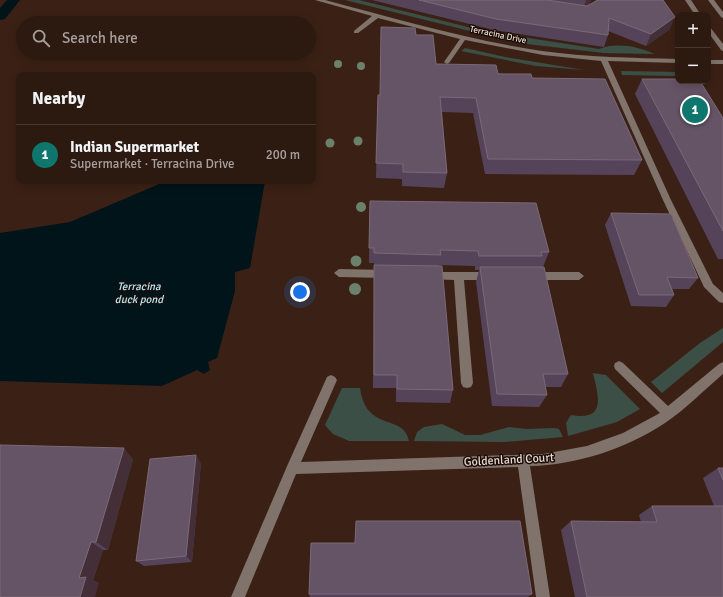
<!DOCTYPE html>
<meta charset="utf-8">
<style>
:root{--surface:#2c1910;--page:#342219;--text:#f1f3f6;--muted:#a6a09f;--line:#483830;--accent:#0f766e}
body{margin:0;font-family:Signika,sans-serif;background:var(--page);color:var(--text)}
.controls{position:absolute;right:12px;top:12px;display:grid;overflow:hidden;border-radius:8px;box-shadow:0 2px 10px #0003}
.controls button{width:36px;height:36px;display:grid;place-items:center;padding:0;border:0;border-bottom:1px solid var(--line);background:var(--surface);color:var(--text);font:20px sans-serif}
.you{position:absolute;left:300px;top:292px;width:14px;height:14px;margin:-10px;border:3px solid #fff;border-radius:50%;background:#1a73e8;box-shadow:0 0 0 6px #1a73e833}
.badge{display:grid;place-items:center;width:26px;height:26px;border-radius:50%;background:var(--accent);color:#fff;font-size:13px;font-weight:700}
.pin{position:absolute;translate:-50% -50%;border:2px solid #fff;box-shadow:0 1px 4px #0006}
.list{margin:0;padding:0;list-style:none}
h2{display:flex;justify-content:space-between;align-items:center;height:52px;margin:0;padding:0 16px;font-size:17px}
h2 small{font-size:13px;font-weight:400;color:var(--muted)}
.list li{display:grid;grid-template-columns:26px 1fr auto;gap:12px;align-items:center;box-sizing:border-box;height:60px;padding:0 16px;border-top:1px solid var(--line)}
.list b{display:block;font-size:15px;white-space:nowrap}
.list p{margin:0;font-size:13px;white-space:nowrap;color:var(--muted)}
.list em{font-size:13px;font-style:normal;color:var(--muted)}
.icon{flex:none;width:22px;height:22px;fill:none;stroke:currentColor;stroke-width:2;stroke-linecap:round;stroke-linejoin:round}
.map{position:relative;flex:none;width:723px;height:597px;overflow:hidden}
.search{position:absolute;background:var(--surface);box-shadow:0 2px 10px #0003;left:16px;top:16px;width:300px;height:44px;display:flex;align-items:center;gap:10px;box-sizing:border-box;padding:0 14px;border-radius:22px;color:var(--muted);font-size:15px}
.panel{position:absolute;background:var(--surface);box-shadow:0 2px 10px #0003;left:16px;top:72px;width:300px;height:112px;border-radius:8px}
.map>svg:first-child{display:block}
.green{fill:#3c4f46}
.water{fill:#00141a}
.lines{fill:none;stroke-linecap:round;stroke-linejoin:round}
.canal{fill:#00141a;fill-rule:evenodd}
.minor{fill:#80736b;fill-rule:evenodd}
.tree{fill:#6b816b}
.wall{fill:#554459}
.shaded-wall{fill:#442f38}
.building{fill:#655466;stroke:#7a6977}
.labels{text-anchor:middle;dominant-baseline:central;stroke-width:3;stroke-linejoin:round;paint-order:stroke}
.far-street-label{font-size:9px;fill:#ead8d1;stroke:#1a0e09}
.water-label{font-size:11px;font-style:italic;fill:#b3eafa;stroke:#1a0e09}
.near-street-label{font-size:12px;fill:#ead8d1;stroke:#1a0e09}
</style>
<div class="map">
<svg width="723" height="597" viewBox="0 0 723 597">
<rect width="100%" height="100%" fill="#3b2115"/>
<g class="green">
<path d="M345,0h14l125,31 115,18c16,-7 40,-3 55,5l-50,-1 -86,-10z"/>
<polygon points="465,48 505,57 584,70 536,66 461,51"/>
<polygon points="621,71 678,72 678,76 622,75"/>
<polygon points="723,328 723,342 662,393 651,382 700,343"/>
<path d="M593,373l13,2 34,34 -23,13 -49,14 -2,-13 5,-8c35,6 28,-17 22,-42z"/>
<path d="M342,388h18c6,45 44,25 49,53h-60l-16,-7 -8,-9z"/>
<polygon points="442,424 465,435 480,435 509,427 526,429 554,428 559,429 563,437 504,442 414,441 417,432 424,427"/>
</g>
<polygon class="water" points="163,181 265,181 250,268 235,272 235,291 217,358 208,362 210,370 204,374 197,370 162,386 0,381 0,233 70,222 157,185"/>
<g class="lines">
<polygon class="canal" points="7,0 20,0 5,19 0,20 0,8"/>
<g class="minor">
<path d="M315,0h10c72,19 143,40 217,51 45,6 91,7 136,8v4l-70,-2 63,139 42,84 10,9v10l-4,-1 -15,-15 -41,-87 -62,-139 -58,-6 -78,-15 -16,23 -2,1 -3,-2 16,-23 -82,-21 -20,15h-4v-2l18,-15z"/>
<polygon points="685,0 691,0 701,15 695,15"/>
<polygon points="708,0 714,0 723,12 723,18 721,17"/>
<polygon points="708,26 710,27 723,44 723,51 721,50 708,32"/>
<rect x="708" y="60" width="15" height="4"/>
<polygon points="339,269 387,270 392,274 387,278 339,277 334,273"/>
<polygon points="431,272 491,272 496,276 491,280 464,280 473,383 471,387 467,388 463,387 461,383 454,280 428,279 426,276 428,273"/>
<polygon points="535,272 579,272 584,276 579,280 535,280 530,276"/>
<path d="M619,361l4,2 45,43 51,-42 4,-2v12c-19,16 -37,35 -58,49 -39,26 -89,42 -135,43l20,131h-14l-18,-130 -222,7 -51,123h-14l57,-133 39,-87 4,-2 4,2 2,3 -36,82 242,-8 44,-8 36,-13 37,-20 -45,-44 -1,-3 1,-3z"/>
</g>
</g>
<g class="tree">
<circle cx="338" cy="64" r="4"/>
<circle cx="361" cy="66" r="4"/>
<circle cx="358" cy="141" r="4.5"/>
<circle cx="330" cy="143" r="4.5"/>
<circle cx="361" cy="207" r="5"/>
<circle cx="356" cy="261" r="5.5"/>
<circle cx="355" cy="289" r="6"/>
</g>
<g class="wall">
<polygon points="372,0 591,0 589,5 596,1 595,0 663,0 670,29 646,46 608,31 608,35 604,47 494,30"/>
<polygon points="416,35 436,64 532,78 642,160 634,175 485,174 473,113 442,112 447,173 444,188 402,186 402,179 376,178 378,95 380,95"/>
<polygon points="642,79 723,118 723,259 718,259 635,94"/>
<polygon points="370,201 549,252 543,267 568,374 561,387 545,387 547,395 539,407 492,406 476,282 479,270 475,270 475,266 439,265 453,390 450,403 396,402 396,388 373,388 374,268 374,263 369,263"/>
<polygon points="611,213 698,278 689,289 672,289 674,295 666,307 631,306 605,225"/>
<polygon points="133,459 108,550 103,550 93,580 99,583 0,597"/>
<polygon points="201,463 192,562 144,566 136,561"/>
<polygon points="718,468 723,468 723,597 575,597 561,530 571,521 641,522 639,515 652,506 714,506 703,478"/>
<polygon points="355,543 532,594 528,597 310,597 309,594"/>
</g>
<g class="shaded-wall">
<polygon points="586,0 591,0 588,7 583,10"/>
<polygon points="675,17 670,29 646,46 651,34"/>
<polygon points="124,448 133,459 108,550 96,542"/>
<polygon points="196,455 201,463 192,562 186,556"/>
<polygon points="91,542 103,550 93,580 99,583 95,597 80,597 79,578"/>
</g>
<g class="building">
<polygon points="419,0 547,0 587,6 598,0 663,0 675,17 651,34 609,18 608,35 496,19"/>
<polygon points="381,27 415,28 416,35 433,35 436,64 496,65 498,74 531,74 532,78 605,79 642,160 488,159 476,98 440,97 447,173 403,172 403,164 376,163 378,95 380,95"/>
<polygon points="642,79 678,79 678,81 700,81 723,118 723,231"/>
<polygon points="370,201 536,203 549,252 541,252 542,256 479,256 478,251 440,250 441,255 374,253 374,248 369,248"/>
<polygon points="611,213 671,214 698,278 667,277 674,295 639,295"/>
<polygon points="374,265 442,266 453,390 397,389 397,375 374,375"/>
<polygon points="480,267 544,267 568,374 543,374 547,395 497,394"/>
<polygon points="0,445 124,448 96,542 91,542 79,578 86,577 80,597 0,597"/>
<polygon points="196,455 186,556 136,561 150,459"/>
<polygon points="718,468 723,468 723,480"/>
<polygon points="652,506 723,506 723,597 587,597 571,521 657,522"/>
<polygon points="356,521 520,521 532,594 309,594 311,543 355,543"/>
</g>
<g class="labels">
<g class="far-street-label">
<text transform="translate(498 35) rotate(12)">Terracina Drive</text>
</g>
<g class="water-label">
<text x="139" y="286">Terracina<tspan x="139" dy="13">duck pond</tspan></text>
</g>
<g class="near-street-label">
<text transform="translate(509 460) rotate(-3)">Goldenland Court</text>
</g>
</g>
</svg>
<div class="controls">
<button>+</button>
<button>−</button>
</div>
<div class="you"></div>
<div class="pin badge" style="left:695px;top:110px">1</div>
<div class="search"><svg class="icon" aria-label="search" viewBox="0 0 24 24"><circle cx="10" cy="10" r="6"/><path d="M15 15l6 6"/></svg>Search here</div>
<section class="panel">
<h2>Nearby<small></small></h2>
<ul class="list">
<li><span class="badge">1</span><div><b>Indian Supermarket</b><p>Supermarket · Terracina Drive</p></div><em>200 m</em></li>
</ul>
</section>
</div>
